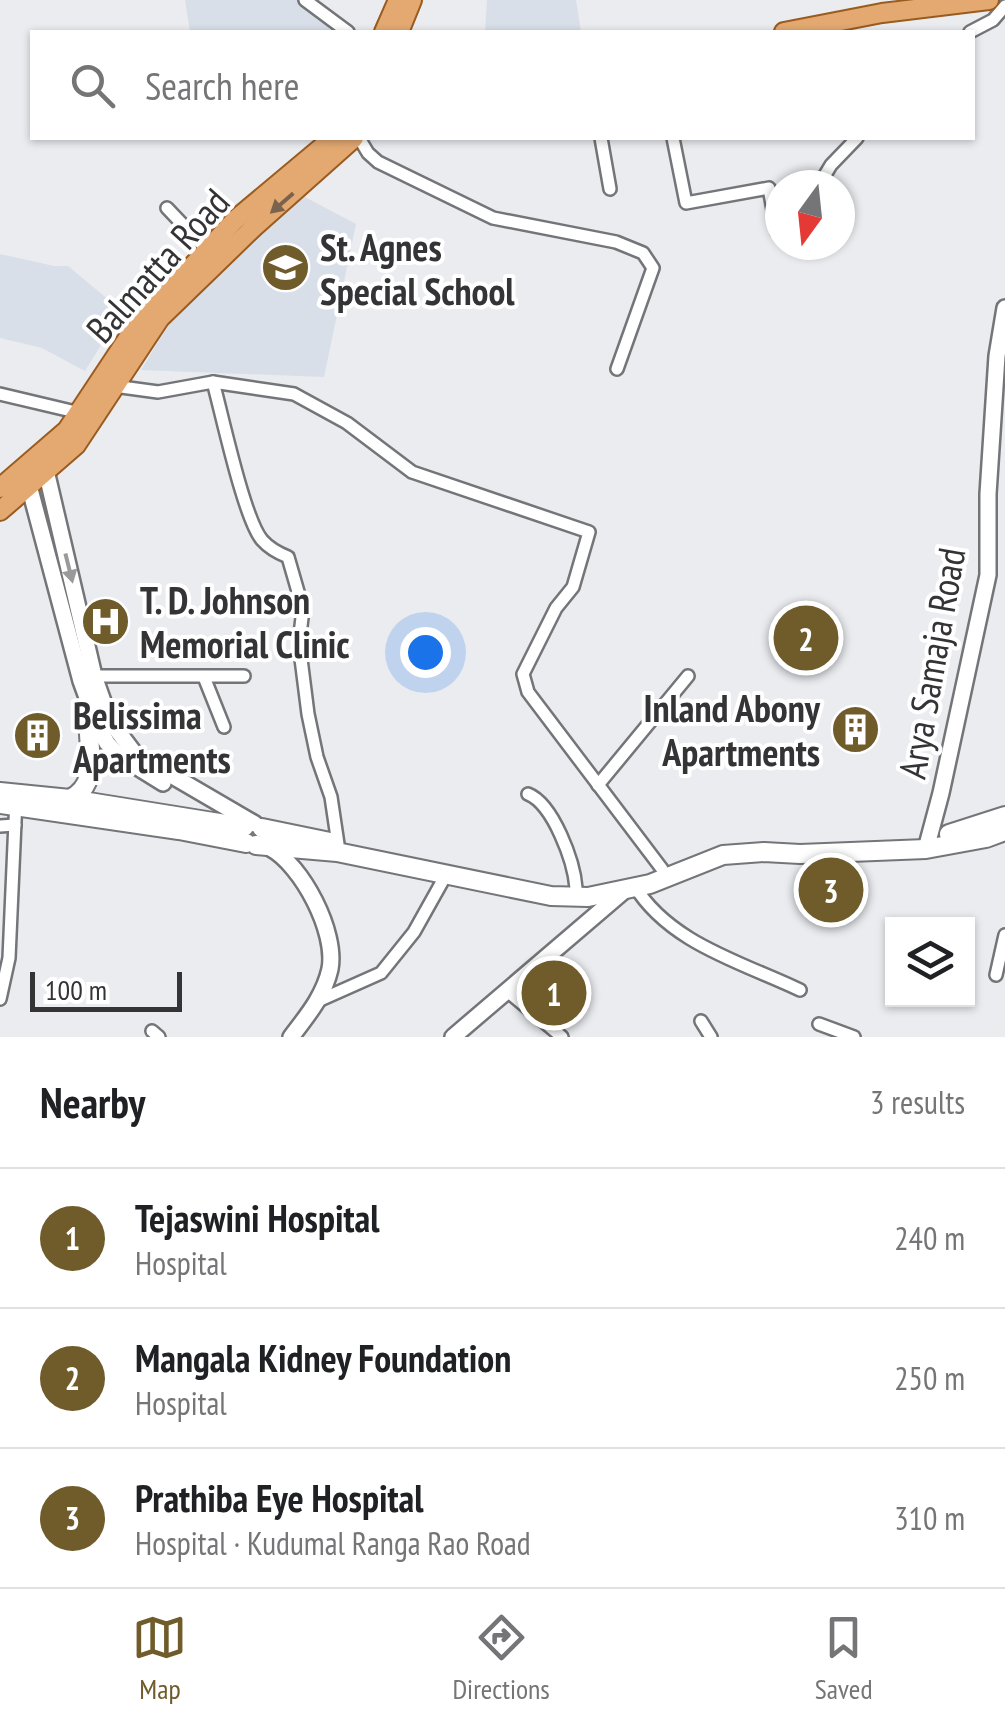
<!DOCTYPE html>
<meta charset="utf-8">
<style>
:root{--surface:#fff;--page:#f2f2f2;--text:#202124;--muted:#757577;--line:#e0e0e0;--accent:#705c2b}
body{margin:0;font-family:"PT Sans Narrow",sans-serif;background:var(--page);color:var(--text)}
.controls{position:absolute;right:30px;bottom:30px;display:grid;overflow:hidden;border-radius:0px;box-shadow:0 2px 8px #0004}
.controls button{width:90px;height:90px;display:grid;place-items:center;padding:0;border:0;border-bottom:2px solid var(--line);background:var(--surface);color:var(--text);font:50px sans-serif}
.compass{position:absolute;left:765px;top:170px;width:90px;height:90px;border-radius:50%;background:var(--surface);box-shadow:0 2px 8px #0004;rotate:195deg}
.scale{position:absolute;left:30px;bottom:25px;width:152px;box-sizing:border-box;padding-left:10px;border:5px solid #343436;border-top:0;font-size:28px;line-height:35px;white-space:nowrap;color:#343436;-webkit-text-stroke:8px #fff;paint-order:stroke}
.you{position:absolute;left:425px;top:652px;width:35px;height:35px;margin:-25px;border:8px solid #fff;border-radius:50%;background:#1a73e8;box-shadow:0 0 0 15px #1a73e833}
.badge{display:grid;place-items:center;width:65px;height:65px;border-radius:50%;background:var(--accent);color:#fff;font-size:32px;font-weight:700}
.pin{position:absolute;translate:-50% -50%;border:5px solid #fff;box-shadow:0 2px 10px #0006}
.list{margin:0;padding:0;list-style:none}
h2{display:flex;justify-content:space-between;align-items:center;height:130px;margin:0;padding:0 40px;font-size:42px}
h2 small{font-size:32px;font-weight:400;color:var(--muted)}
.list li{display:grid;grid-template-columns:65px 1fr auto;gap:30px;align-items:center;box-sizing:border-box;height:140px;padding:0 40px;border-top:2px solid var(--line)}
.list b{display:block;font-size:38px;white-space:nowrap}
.list p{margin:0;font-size:32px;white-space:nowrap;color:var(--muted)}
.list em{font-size:32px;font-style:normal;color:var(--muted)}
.icon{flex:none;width:55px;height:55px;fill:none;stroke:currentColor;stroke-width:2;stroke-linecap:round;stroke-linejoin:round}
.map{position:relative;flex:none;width:1005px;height:1037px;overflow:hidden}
.search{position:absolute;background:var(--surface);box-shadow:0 2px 8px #0004;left:30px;right:30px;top:30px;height:110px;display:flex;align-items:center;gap:25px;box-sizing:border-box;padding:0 35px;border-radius:0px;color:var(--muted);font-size:38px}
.sheet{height:550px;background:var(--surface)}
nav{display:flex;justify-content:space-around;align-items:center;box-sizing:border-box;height:140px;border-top:2px solid var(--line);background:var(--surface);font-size:28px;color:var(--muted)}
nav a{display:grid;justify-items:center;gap:5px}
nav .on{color:var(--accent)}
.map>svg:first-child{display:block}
.built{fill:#d8dfe9}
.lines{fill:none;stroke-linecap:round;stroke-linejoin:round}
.minor-casing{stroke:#737578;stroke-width:16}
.tertiary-casing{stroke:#737578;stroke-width:20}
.secondary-casing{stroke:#737578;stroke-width:22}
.primary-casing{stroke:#9a5b1f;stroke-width:22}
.minor{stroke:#fff;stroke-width:11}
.tertiary{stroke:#fff;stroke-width:15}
.secondary{stroke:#fff;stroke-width:18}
.primary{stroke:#e3a971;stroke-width:18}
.oneway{fill:#7a634e}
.oneway2{fill:#9a9a9a}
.labels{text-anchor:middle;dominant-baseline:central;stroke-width:8;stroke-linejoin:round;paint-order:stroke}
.poi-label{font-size:38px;font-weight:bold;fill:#343436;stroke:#fff;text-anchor:start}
.street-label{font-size:38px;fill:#343436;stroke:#fff}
</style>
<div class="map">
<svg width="1005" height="1037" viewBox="0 0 1005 1037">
<rect width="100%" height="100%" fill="#eaecf0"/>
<g class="built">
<polygon points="185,0 303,0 345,32 190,32"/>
<polygon points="487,0 576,0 581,32 485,32"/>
<polygon points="301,195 356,224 324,377 141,370 177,311"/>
<polygon points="0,254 54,266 68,266 122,311 85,371 42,348 0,338"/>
</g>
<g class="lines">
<defs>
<g id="minor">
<polyline points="305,0 348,32"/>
<polyline points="970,32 993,20 1005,6"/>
<polyline points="359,138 368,153 378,162 493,218 616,242 643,253 653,268 617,369"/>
<polyline points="601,138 610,189"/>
<polyline points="673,138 686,203 769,188 777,232 780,229"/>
<polyline points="819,185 831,165 857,138"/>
<polyline points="167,208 207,250"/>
<polyline points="213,382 294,394 347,423 412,472 589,532 573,587 556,608 523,674 528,692 662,869"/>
<path d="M114,386l44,6 55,-10c9,32 31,137 49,158 7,8 16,13 26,17l15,52 -4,34 9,71 9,43 14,40 7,47"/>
<polyline points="0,394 80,413"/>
<polyline points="94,676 244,676"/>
<polyline points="204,677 224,727"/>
<polyline points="598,785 688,676"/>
<path d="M528,794c25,10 46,67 48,94"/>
<polyline points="0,826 15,825"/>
<path d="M634,885c35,58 107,77 166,105"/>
<polyline points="996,975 1005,935"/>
<polyline points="506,990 562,1037"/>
<polyline points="0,999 9,958 16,799"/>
<polyline points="318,1001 381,973 414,932 447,873"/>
<polyline points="701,1021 711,1037"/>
<polyline points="819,1024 854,1037"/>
<polyline points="152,1031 159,1037"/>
</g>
<g id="tertiary">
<polyline points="44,462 94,676 110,721 135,754 255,824"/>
<polyline points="27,478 81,681 97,725 107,743 118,755 163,783"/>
<path d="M270,848c32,17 67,84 60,121 -6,27 -23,47 -39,68"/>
<polyline points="926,849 941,793 988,575 988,494 997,356 1005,308"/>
<polyline points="453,1037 625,890"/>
</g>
<g id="secondary">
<polyline points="0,792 70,799 244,827"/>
<path d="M70,799c35,-17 13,-61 20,-90l12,-6"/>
<polyline points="0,804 179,830 246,843"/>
<polyline points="262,828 330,842"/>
<polyline points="949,834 1005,816"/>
<polyline points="256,845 337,852 551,896 588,897 650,884 723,855 764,852 800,854 926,849 986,838 1005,831"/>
</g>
<g id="primary">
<polyline points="384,32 398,0"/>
<polyline points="399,32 412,0"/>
<polyline points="784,32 882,13 989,0"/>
<polyline points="0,488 67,430 134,329 235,220 333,138"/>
<polyline points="0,511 76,445 160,318 254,227 354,138"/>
</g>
</defs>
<use href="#minor" class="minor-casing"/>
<use href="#tertiary" class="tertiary-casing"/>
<use href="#secondary" class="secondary-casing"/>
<use href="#primary" class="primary-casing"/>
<use href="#minor" class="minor"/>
<use href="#tertiary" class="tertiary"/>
<use href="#secondary" class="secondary"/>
<use href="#primary" class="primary"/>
</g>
<defs><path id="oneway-solid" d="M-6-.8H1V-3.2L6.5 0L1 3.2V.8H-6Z" transform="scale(2.5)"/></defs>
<use class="oneway" href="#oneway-solid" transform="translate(282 203) rotate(139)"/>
<use class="oneway2" href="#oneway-solid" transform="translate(69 568) rotate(76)"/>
<defs>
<symbol id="school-disc" viewBox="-11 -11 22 22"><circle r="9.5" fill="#705c2b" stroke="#fff"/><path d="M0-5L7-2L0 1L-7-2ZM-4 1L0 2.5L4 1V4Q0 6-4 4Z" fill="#fff"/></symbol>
<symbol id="hospital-disc" viewBox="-11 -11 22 22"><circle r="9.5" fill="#705c2b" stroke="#fff"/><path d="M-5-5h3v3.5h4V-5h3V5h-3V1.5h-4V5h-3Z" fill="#fff"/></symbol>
<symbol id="building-disc" viewBox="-11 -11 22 22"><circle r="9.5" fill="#705c2b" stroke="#fff"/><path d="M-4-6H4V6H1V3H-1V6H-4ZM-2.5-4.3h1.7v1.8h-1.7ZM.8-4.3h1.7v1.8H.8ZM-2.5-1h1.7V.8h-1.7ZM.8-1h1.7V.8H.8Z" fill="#fff"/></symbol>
</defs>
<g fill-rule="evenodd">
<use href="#school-disc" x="258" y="240" width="55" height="55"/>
<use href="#hospital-disc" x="78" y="594" width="55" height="55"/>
<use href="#building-disc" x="828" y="702" width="55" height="55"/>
<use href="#building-disc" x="10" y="708" width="55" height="55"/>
</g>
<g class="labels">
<g class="poi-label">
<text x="320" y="246">St. Agnes<tspan x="320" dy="44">Special School</tspan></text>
<text x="140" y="599">T. D. Johnson<tspan x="140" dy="44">Memorial Clinic</tspan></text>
<text x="820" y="707" text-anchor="end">Inland Abony<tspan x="820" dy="44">Apartments</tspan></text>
<text x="73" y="714">Belissima<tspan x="73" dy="44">Apartments</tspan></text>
</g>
<g class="street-label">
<text transform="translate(157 265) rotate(-48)">Balmatta Road</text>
<text transform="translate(931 663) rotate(-80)">Arya Samaja Road</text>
</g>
</g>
</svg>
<div class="controls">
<button><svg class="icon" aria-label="layers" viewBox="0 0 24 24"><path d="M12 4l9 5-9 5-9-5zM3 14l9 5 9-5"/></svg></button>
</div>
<svg class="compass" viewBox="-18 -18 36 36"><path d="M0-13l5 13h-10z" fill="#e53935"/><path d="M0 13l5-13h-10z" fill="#757577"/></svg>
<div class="scale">100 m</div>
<div class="you"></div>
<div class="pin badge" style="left:554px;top:993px">1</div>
<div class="pin badge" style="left:806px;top:638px">2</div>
<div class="pin badge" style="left:831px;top:890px">3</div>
<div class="search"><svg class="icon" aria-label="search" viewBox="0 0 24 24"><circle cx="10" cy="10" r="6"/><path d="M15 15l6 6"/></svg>Search here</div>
</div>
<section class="sheet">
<h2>Nearby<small>3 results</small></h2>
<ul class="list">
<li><span class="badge">1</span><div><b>Tejaswini Hospital</b><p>Hospital</p></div><em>240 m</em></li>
<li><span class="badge">2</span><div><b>Mangala Kidney Foundation</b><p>Hospital</p></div><em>250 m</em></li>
<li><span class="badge">3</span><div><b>Prathiba Eye Hospital</b><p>Hospital · Kudumal Ranga Rao Road</p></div><em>310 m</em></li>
</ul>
</section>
<nav>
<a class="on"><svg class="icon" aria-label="map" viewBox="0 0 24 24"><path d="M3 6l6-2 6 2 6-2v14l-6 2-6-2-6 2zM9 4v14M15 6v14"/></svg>Map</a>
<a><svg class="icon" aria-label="directions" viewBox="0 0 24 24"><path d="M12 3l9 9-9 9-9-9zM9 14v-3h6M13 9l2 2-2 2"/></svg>Directions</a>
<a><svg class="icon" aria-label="saved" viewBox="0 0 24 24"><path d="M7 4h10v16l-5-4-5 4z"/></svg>Saved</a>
</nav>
